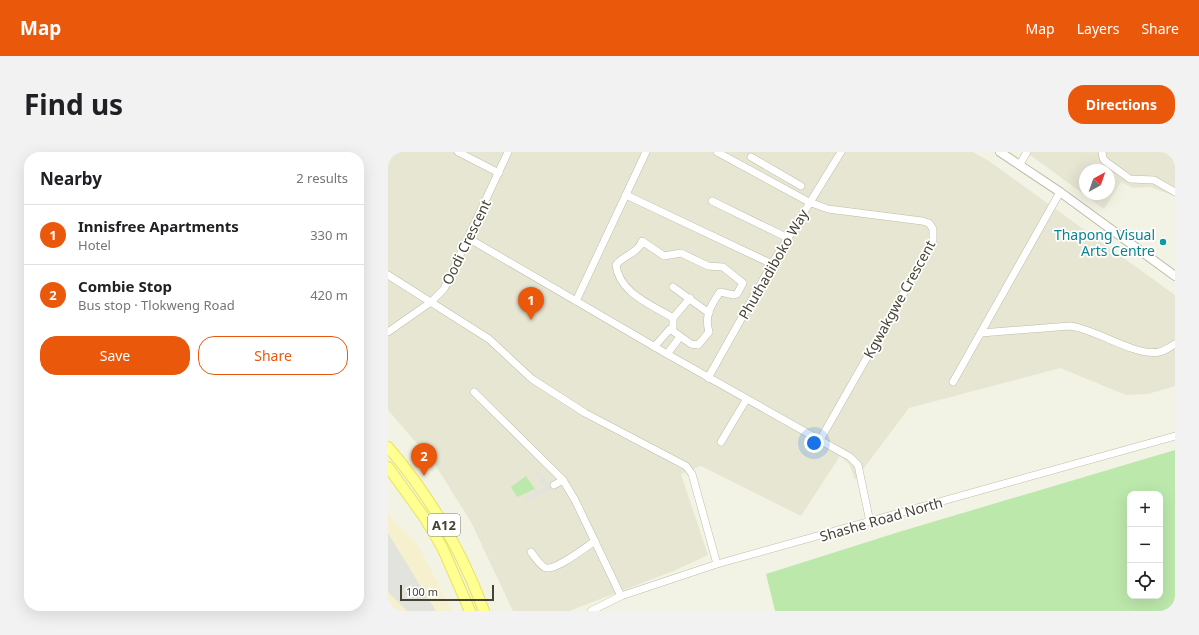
<!DOCTYPE html>
<meta charset="utf-8">
<style>
:root{--surface:#fff;--page:#f2f2f2;--text:#202124;--muted:#757577;--line:#e0e0e0;--accent:#ea580c}
body{margin:0;font-family:"Noto Sans",sans-serif;background:var(--page);color:var(--text)}
.controls{position:absolute;right:12px;bottom:12px;display:grid;overflow:hidden;border-radius:8px;box-shadow:0 4px 16px #0002}
.controls button{width:36px;height:36px;display:grid;place-items:center;padding:0;border:0;border-bottom:1px solid var(--line);background:var(--surface);color:var(--text);font:20px sans-serif}
.compass{position:absolute;left:691px;top:12px;width:36px;height:36px;border-radius:50%;background:var(--surface);box-shadow:0 4px 16px #0002;rotate:40deg}
.scale{position:absolute;left:12px;bottom:10px;width:94px;box-sizing:border-box;padding-left:4px;border:2px solid #454434;border-top:0;font-size:11px;line-height:14px;white-space:nowrap;color:#454434;-webkit-text-stroke:3px #fff;paint-order:stroke}
.you{position:absolute;left:426px;top:291px;width:14px;height:14px;margin:-10px;border:3px solid #fff;border-radius:50%;background:#1a73e8;box-shadow:0 0 0 6px #1a73e833}
.badge{display:grid;place-items:center;width:26px;height:26px;border-radius:50%;background:var(--accent);color:#fff;font-size:13px;font-weight:700}
.pin{position:absolute;translate:-50% -33px;filter:drop-shadow(0 1px 2px #0008)}
.pin::after{content:'';position:absolute;top:21px;width:14px;height:12px;background:inherit;clip-path:polygon(0 0,100% 0,50% 100%)}
.list{margin:0;padding:0;list-style:none}
h2{display:flex;justify-content:space-between;align-items:center;height:52px;margin:0;padding:0 16px;font-size:17px}
h2 small{font-size:13px;font-weight:400;color:var(--muted)}
.list li{display:grid;grid-template-columns:26px 1fr auto;gap:12px;align-items:center;box-sizing:border-box;height:60px;padding:0 16px;border-top:1px solid var(--line)}
.list b{display:block;font-size:15px;white-space:nowrap}
.list p{margin:0;font-size:13px;white-space:nowrap;color:var(--muted)}
.list em{font-size:13px;font-style:normal;color:var(--muted)}
.actions{display:flex;gap:8px;padding:12px 16px}
.actions a{flex:1;padding:9px 0;border:1px solid var(--accent);border-radius:16px;text-align:center;font-size:14px;color:var(--accent)}
.actions .main{background:var(--accent);color:#fff}
.icon{flex:none;width:22px;height:22px;fill:none;stroke:currentColor;stroke-width:2;stroke-linecap:round;stroke-linejoin:round}
.map{position:relative;flex:none;width:787px;height:459px;overflow:hidden;border-radius:16px}
header{display:flex;align-items:center;gap:24px;box-sizing:border-box;height:56px;padding:0 20px;background:var(--accent);color:#fff}
header strong{font-size:19px}
nav{display:flex;gap:22px;margin-inline-start:auto;font-size:14px}
.intro{display:flex;align-items:center;justify-content:space-between;box-sizing:border-box;height:96px;padding:0 24px}
h1{margin:0;font-size:28px}
.button{padding:10px 18px;border-radius:16px;background:var(--accent);color:#fff;font-size:14px;font-weight:700}
main{display:flex;gap:24px;padding:0 24px}
aside{flex:1;background:var(--surface);border-radius:16px;box-shadow:0 4px 16px #0002}
.map>svg:first-child{display:block}
.residential{fill:#e7e6d3;fill-rule:evenodd}
.commercial{fill:#f6f0cf}
.green{fill:#bce8ac;fill-rule:evenodd}
.parking{fill:#e3e3dd}
.lines{fill:none;stroke-linecap:round;stroke-linejoin:round}
.minor-casing{stroke:#bebda7;stroke-width:8}
.tertiary-casing{stroke:#bebda7;stroke-width:10}
.primary-casing{stroke:#e6e45f;stroke-width:12}
.minor{stroke:#fff;stroke-width:7}
.tertiary{stroke:#fff;stroke-width:8}
.primary{stroke:#ffff92;stroke-width:10}
.culture-dot{fill:#0f9aa8;stroke:#fff;stroke-width:1.5}
.labels{text-anchor:middle;dominant-baseline:central;stroke-width:3.5;stroke-linejoin:round;paint-order:stroke}
.shield{fill:#fff;stroke:#7d7c71;stroke-width:1}
.shield-label{font-size:13px;font-weight:bold;fill:#454434}
.culture-label{font-size:14px;fill:#0d838f;stroke:#fff;text-anchor:end}
.street-label{font-size:14px;fill:#454434;stroke:#fff}
</style>
<header>
<strong>Map</strong>
<nav><a>Map</a><a>Layers</a><a>Share</a></nav>
</header>
<div class="intro"><h1>Find us</h1><a class="button">Directions</a></div>
<main>
<aside>
<h2>Nearby<small>2 results</small></h2>
<ul class="list">
<li><span class="badge">1</span><div><b>Innisfree Apartments</b><p>Hotel</p></div><em>330 m</em></li>
<li><span class="badge">2</span><div><b>Combie Stop</b><p>Bus stop · Tlokweng Road</p></div><em>420 m</em></li>
</ul>
<div class="actions"><a class="main">Save</a><a>Share</a></div>
</aside>
<div class="map">
<svg width="787" height="459" viewBox="0 0 787 459">
<rect width="100%" height="100%" fill="#f3f3e5"/>
<g class="residential">
<polygon points="0,0 585,0 601,9 787,143 787,234 760,242 738,243 672,216 521,256 467,328 461,312 452,304 413,364 313,314 293,322 320,403 288,418 181,459 125,459 83,370 48,314 0,258"/>
<path d="M638,0h149v44l-25,-9 -17,1 -12,-6 -17,27zM697,18h24v24h-24z"/>
</g>
<polygon class="commercial" points="0,360 6,369 30,393 64,459 0,459"/>
<g class="green">
<path d="M787,298v161h-400l-9,-37 136,-43zM742,342h30v102h-30z"/>
<polygon points="138,324 147,337 129,345 123,335"/>
</g>
<g class="parking">
<polygon points="147,318 164,333 165,337 138,349 137,345 157,336 145,319"/>
<polygon points="0,381 48,459 19,459 0,440"/>
</g>
<g class="lines">
<defs>
<g id="minor">
<polyline points="70,0 111,21"/>
<polyline points="329,0 421,50 440,57 534,69 541,71 545,77 545,88 543,93 432,288"/>
<polyline points="714,0 715,6 717,9 742,27 766,28 787,40"/>
<polyline points="363,5 413,34"/>
<polyline points="632,12 639,0"/>
<polyline points="238,43 384,112"/>
<polyline points="324,49 400,86"/>
<polyline points="80,86 279,202 462,305 470,313 482,370"/>
<polyline points="0,123 101,187 144,227 197,261 298,314 304,322 329,412"/>
<polyline points="285,135 321,161"/>
<polyline points="188,149 258,0"/>
<polyline points="285,166 302,146"/>
<polyline points="0,180 43,150 56,137 120,0"/>
<path d="M593,181l89,-7c26,3 66,31 89,26 6,-1 11,-5 16,-8"/>
<path d="M266,195l16,-18 3,-1v-10c-21,-13 -54,-25 -57,-53 7,-10 22,-11 26,-24l22,15 17,-3 27,13 15,1 20,16 -6,11 -3,1 -14,-3c-9,13 -16,24 -11,40l-11,13 -7,-1 -21,-15"/>
<polyline points="279,202 292,185"/>
<polyline points="320,226 384,112 453,0"/>
<polyline points="565,230 672,40"/>
<polyline points="86,240 175,328 187,348 233,444"/>
<polyline points="333,290 358,248"/>
<polyline points="166,333 175,328"/>
<path d="M143,400c4,5 9,14 15,16 11,2 40,-21 49,-27"/>
<polyline points="203,459 233,444 329,412 787,284"/>
</g>
<polyline id="tertiary" points="612,0 672,40 787,124"/>
<g id="primary">
<path d="M0,295c42,49 74,104 96,164"/>
<polyline points="0,315 36,365 54,395 82,459"/>
</g>
</defs>
<use href="#minor" class="minor-casing"/>
<use href="#tertiary" class="tertiary-casing"/>
<use href="#primary" class="primary-casing"/>
<use href="#minor" class="minor"/>
<use href="#tertiary" class="tertiary"/>
<use href="#primary" class="primary"/>
</g>
<circle class="culture-dot" cx="775" cy="90" r="4"/>
<g class="labels">
<rect class="shield" x="40" y="362" width="32" height="22" rx="3"/>
<g class="shield-label">
<text x="56" y="373">A12</text>
</g>
<g class="culture-label">
<text x="767" y="82">Thapong Visual<tspan x="767" dy="16">Arts Centre</tspan></text>
</g>
<g class="street-label">
<text transform="translate(78 90) rotate(-64)">Oodi Crescent</text>
<text transform="translate(385 112) rotate(-60)">Phuthadiboko Way</text>
<text transform="translate(511 147) rotate(-61)">Kgwakgwe Crescent</text>
<text transform="translate(493 367) rotate(-16)">Shashe Road North</text>
</g>
</g>
</svg>
<div class="controls">
<button>+</button>
<button>−</button>
<button><svg class="icon" aria-label="locate" viewBox="0 0 24 24"><circle cx="12" cy="12" r="6"/><path d="M12 2v4M12 18v4M2 12h4M18 12h4"/></svg></button>
</div>
<svg class="compass" viewBox="-18 -18 36 36"><path d="M0-13l5 13h-10z" fill="#e53935"/><path d="M0 13l5-13h-10z" fill="#757577"/></svg>
<div class="scale">100 m</div>
<div class="you"></div>
<div class="pin badge" style="left:143px;top:168px">1</div>
<div class="pin badge" style="left:36px;top:324px">2</div>
</div>
</main>
